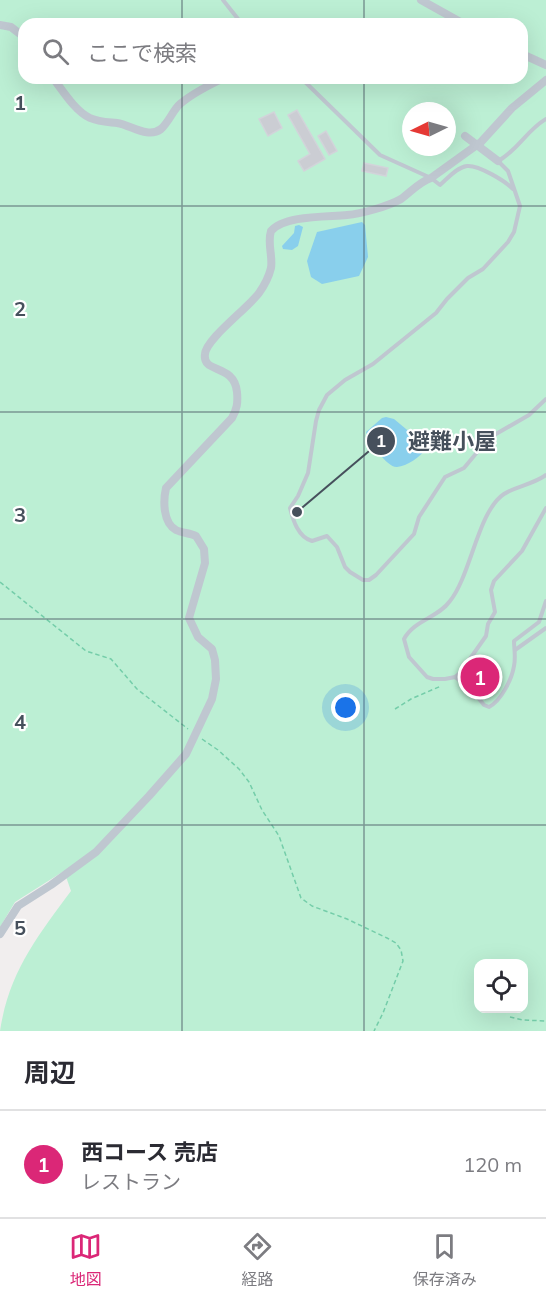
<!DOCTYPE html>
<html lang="ja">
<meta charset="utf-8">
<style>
:root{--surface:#fff;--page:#f7f7f7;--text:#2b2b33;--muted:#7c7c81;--line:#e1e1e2;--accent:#db2777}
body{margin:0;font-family:Mulish,"Noto Sans JP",sans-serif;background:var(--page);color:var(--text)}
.controls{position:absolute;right:18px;bottom:18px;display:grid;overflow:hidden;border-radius:12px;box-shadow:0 6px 24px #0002}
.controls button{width:54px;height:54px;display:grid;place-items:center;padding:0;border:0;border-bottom:2px solid var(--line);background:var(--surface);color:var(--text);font:30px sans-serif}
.compass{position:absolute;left:402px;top:102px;width:54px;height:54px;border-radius:50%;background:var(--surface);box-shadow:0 6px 24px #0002;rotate:265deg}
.you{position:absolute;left:346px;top:708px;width:21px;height:21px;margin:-15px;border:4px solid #fff;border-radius:50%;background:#1a73e8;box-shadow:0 0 0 9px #1a73e833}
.badge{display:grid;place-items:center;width:39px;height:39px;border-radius:50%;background:var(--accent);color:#fff;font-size:20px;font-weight:700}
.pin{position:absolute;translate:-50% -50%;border:3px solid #fff;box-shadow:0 2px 6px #0006}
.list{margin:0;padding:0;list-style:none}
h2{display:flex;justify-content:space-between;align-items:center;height:78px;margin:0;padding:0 24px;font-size:26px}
h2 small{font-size:20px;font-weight:400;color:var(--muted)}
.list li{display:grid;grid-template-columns:39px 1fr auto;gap:18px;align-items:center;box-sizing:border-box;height:108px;padding:0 24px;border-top:2px solid var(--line)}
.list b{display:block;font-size:22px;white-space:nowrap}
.list p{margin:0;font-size:20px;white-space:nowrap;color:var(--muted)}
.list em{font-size:20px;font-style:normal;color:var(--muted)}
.icon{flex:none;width:33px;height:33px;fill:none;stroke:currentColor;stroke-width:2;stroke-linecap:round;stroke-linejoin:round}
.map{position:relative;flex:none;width:546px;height:1031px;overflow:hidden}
.search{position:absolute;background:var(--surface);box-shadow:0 6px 24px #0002;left:18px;right:18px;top:18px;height:66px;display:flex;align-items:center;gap:15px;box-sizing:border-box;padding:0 21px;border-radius:18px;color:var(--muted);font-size:22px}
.sheet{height:186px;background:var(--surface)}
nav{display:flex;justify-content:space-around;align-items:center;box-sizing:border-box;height:84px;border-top:2px solid var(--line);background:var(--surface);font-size:16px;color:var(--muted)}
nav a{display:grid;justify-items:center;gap:3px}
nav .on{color:var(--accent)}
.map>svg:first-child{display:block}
.green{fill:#bcefd4;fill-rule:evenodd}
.water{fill:#89cfec}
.building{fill:#cbcdd3;stroke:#d2d4da;stroke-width:1.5}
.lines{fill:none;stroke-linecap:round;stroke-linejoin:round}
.path{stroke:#74cda9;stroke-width:1.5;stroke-dasharray:4.5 3;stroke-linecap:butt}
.service{stroke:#bfc7d0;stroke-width:4}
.minor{stroke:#bfc7d0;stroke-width:8}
.minor-bridge{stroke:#bfc7d0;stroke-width:8}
.grid{fill:none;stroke:#46505c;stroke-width:1.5;stroke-opacity:0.55}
.grid-label{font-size:20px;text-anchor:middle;font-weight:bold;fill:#46505c;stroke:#fff;stroke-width:4.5;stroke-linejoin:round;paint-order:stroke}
.leader{fill:none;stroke:#46505c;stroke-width:2}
.callout-dot{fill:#46505c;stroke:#fff;stroke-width:2}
.mark-label{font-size:18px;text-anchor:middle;font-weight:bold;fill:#fff}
.callout-label{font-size:22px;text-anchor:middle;font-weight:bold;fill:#46505c;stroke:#fff;stroke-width:4.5;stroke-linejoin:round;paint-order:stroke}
</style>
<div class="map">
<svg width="546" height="1031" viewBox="0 0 546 1031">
<rect width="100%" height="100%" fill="#f1eeee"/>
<path class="green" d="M0,0h546v1031h-546c9,-59 37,-94 71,-140l-7,-20 -49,31 -15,25zM24,24h498v54h-498zM411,111h36v36h-36zM478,964h46v44h-46z"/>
<g class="water">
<polygon points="362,222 365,225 368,257 359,276 322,284 311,277 307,261 317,232"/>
<polygon points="299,225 303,227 298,246 292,250 283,249 282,246 294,233 295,226"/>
<path d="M386,417l8,2 30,25 2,5c-6,8 -19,17 -29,18 -10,1 -28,-26 -31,-35l16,-14z"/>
</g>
<g class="building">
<polygon points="297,110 325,159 304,171 298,161 310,154 288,115"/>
<polygon points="274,112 282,128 268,136 259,119"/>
<polygon points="326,131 337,151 329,155 318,136"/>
<polygon points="364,163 388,168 386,176 362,171"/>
<polygon points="479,667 488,676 480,685 471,678"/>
</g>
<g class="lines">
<g class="path">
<polyline points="0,582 86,651 111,659 137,689 188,729"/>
<polyline points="395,709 411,699 441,686"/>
<polyline points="202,739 218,750 239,769 249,782 262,810 279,836 301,898 312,906 347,919 387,938 396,943 401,950 403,961 383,1013 374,1031"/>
<polyline points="510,1017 523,1020 546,1021"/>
</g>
<g class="service">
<polyline points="223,0 242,24"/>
<path d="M301,78l79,77 51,23 9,7c7,-6 17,-18 27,-19 12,-1 38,15 46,23"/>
<path d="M546,119c-19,11 -29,32 -48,42l10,10 12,35 -6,26 -6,10 -25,27 -15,9 -21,21 -11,14 -63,51 -28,16 -18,15 -8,15 -3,11 -8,52 -10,23 -8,12c3,12 8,29 22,33l15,-5 10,11 8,20 5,5 13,8h6l7,-5 38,-41 5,-17 26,-40 19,-9 25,-30 40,-23 17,-16"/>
<path d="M546,475c-14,10 -30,11 -42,19 -26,17 -33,81 -54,107 -12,17 -36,19 -46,38l5,18 18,20 6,2h12l10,-2 5,-4 26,-37 2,-12 7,-12 -4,-22 3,-9 28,-30 24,-43"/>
<polyline points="515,650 546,628"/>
<path d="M455,677l16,12 13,16 5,2c12,-6 23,-28 25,-41 2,-9 0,-17 0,-25l25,-19 7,-21"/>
</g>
<g class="minor">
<polyline points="421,0 464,24"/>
<polyline points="0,25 11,27 24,37"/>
<polyline points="522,54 546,65"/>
<path d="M53,78c10,13 22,33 37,40 9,4 18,4 27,5 14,2 31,16 44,6 8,-7 12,-19 19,-25 13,-11 29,-19 44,-26"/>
<path d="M0,934l18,-28 33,-21 45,-33 53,-56 37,-42 26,-55 4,-20 -1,-19 -3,-11 -14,-12 -9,-19 16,-55 -1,-14 -8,-13c-6,-3 -14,-3 -20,-6 -13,-7 -13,-29 -10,-42l66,-70c5,-9 6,-15 5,-26 -3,-29 -35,-18 -32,-38 1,-15 43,-46 54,-61 5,-7 10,-17 12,-25 2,-12 -4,-25 0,-37 13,-16 57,-14 76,-16 14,-1 42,-9 54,-16 10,-7 18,-17 30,-21l50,-36 31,-34 34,-28"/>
</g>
<polyline class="minor-bridge" points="465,136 498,161"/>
</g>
<path class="grid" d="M182,0v24M364,0v24M182,78v953M364,78v953M0,206h546M0,412h546M0,619h546M0,825h546"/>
<g class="grid-label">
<text x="20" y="110">1</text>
<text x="20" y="316">2</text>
<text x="20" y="522">3</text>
<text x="20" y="729">4</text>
<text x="20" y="935">5</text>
</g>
<path class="leader" d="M297 512L381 441"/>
<g class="callout-dot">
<circle cx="297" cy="512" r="6"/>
<circle cx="381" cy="441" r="15"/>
</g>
<g class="mark-label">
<text x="381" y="447">1</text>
</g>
<g class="callout-label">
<text x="452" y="449">避難小屋</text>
</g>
</svg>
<div class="controls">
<button><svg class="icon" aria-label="locate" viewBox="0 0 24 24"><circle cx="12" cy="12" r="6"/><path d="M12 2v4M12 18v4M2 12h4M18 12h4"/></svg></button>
</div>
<svg class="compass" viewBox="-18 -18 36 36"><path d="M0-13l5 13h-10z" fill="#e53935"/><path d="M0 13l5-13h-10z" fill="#7c7c81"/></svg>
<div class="you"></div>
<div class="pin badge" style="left:480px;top:677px">1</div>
<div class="search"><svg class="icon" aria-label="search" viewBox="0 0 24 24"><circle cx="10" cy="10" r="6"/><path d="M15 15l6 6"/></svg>ここで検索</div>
</div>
<section class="sheet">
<h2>周辺<small></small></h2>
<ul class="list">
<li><span class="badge">1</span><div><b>西コース 売店</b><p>レストラン</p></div><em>120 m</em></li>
</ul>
</section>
<nav>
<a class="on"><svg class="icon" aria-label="map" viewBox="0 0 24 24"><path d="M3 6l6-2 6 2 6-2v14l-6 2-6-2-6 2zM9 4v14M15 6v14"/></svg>地図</a>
<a><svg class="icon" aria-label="directions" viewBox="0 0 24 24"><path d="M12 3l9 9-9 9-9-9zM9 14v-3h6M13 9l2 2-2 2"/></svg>経路</a>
<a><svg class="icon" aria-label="saved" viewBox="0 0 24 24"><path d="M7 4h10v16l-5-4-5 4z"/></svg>保存済み</a>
</nav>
